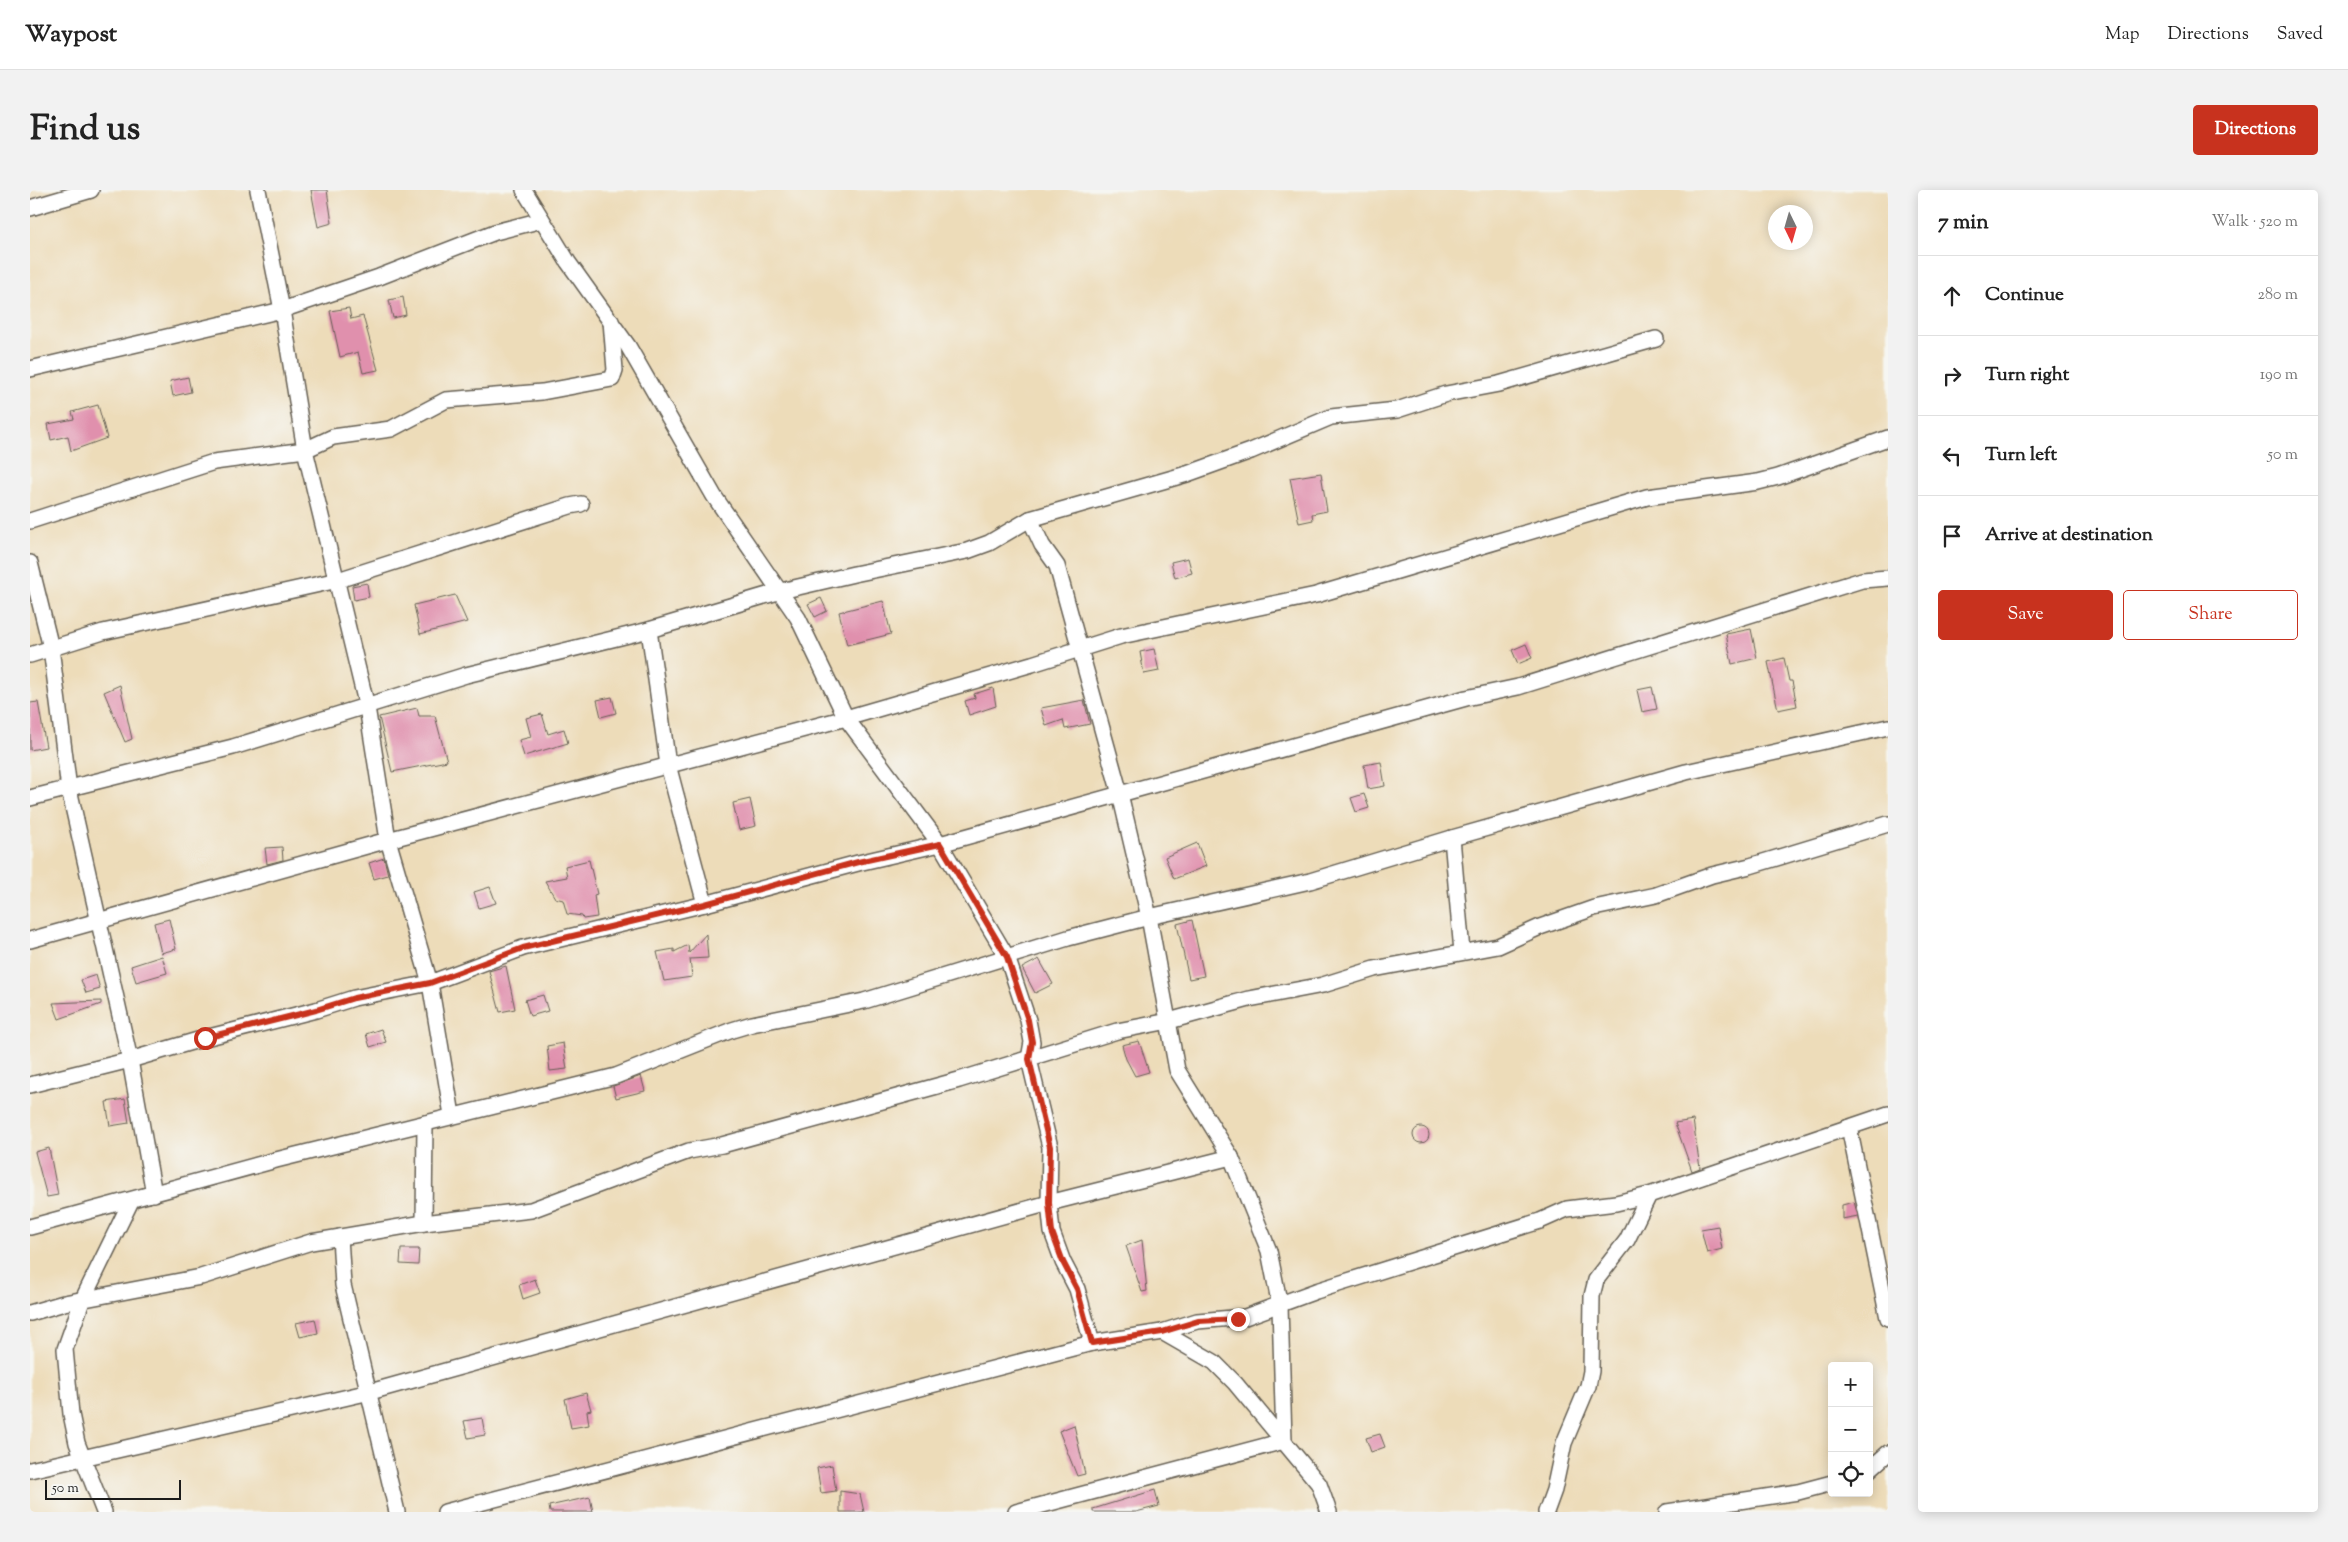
<!DOCTYPE html>
<meta charset="utf-8">
<style>
:root{--surface:#fff;--page:#f2f2f2;--text:#222;--muted:#767676;--line:#e0e0e0;--accent:#c8321e}
body{margin:0;font-family:"Sorts Mill Goudy",serif;background:var(--page);color:var(--text)}
.controls{position:absolute;right:15px;bottom:15px;display:grid;overflow:hidden;border-radius:5px;box-shadow:0 2px 12px #0003}
.controls button{width:45px;height:45px;display:grid;place-items:center;padding:0;border:0;border-bottom:1px solid var(--line);background:var(--surface);color:var(--text);font:25px sans-serif}
.compass{position:absolute;left:1738px;top:15px;width:45px;height:45px;border-radius:50%;background:var(--surface);box-shadow:0 2px 12px #0003;rotate:175deg}
.scale{position:absolute;left:15px;bottom:12px;width:136px;box-sizing:border-box;padding-left:5px;border:2px solid #1c1c1c;border-top:0;font-size:14px;line-height:18px;white-space:nowrap;color:#1c1c1c;-webkit-text-stroke:4px #f6f6f2;paint-order:stroke}
.stop{position:absolute;width:15px;height:15px;margin:-11px;border:4px solid #c8321e;border-radius:50%;background:#fff}
.stop.end{background:#c8321e;border-color:#fff;box-shadow:0 1px 5px #0008}
.list{margin:0;padding:0;list-style:none}
h2{display:flex;justify-content:space-between;align-items:center;height:65px;margin:0;padding:0 20px;font-size:21px}
h2 small{font-size:16px;font-weight:400;color:var(--muted)}
.list li{display:grid;grid-template-columns:32px 1fr auto;gap:15px;align-items:center;box-sizing:border-box;height:80px;padding:0 20px;border-top:1px solid var(--line)}
.list b{display:block;font-size:19px;white-space:nowrap}
.list em{font-size:16px;font-style:normal;color:var(--muted)}
.actions{display:flex;gap:10px;padding:15px 20px}
.actions a{flex:1;padding:11px 0;border:1px solid var(--accent);border-radius:5px;text-align:center;font-size:18px;color:var(--accent)}
.actions .main{background:var(--accent);color:#fff}
.icon{flex:none;width:28px;height:28px;fill:none;stroke:currentColor;stroke-width:2;stroke-linecap:round;stroke-linejoin:round}
.map{position:relative;flex:none;width:1858px;height:1322px;overflow:hidden;border-radius:5px}
header{display:flex;align-items:center;gap:30px;box-sizing:border-box;height:70px;padding:0 25px;background:var(--surface);border-bottom:1px solid var(--line)}
header strong{font-size:24px}
nav{display:flex;gap:28px;margin-inline-start:auto;font-size:18px}
.intro{display:flex;align-items:center;justify-content:space-between;box-sizing:border-box;height:120px;padding:0 30px}
h1{margin:0;font-size:35px}
.button{padding:12px 22px;border-radius:5px;background:var(--accent);color:#fff;font-size:18px;font-weight:700}
main{display:flex;gap:30px;padding:0 30px}
aside{flex:1;background:var(--surface);border-radius:5px;box-shadow:0 2px 12px #0003}
.map>svg:first-child{display:block}
.building{fill:#e090ad}
.lines{fill:none;stroke-linecap:round;stroke-linejoin:round}
.minor-casing{stroke:#655f53;stroke-width:18}
.minor{stroke:#fff;stroke-width:15}
.route{stroke:#c8321e;stroke-width:6}
</style>
<header>
<strong>Waypost</strong>
<nav><a>Map</a><a>Directions</a><a>Saved</a></nav>
</header>
<div class="intro"><h1>Find us</h1><a class="button">Directions</a></div>
<main>
<div class="map">
<svg width="1858" height="1322" viewBox="0 0 1858 1322">
<rect width="100%" height="100%" fill="#f6f6f2"/>
<filter id="ink" filterUnits="userSpaceOnUse"><feTurbulence type="fractalNoise" baseFrequency=".02" numOctaves="2"/><feDisplacementMap in="SourceGraphic" scale="10" xChannelSelector="R" yChannelSelector="G"/><feConvolveMatrix kernelMatrix="1 2 1 2 8 2 1 2 1" color-interpolation-filters="sRGB"/></filter>
<filter id="wash" filterUnits="userSpaceOnUse"><feTurbulence type="fractalNoise" baseFrequency=".0096" numOctaves="4" result="noise"/><feDisplacementMap in="SourceGraphic" scale="20" xChannelSelector="R" yChannelSelector="G"/><feGaussianBlur stdDeviation="1.12" result="paint"/><feColorMatrix in="noise" values="0 0 0 0 0 0 0 0 0 0 0 0 0 0 0 0 0 1.4 0 .05"/><feComposite in="paint" operator="in"/></filter>
<g filter="url(#wash)">
<rect width="100%" height="100%" fill="#eddcb9"/>
<g id="blocks">
<g class="building">
<polygon points="281,0 297,0 302,33 288,37"/>
<polygon points="373,107 376,125 363,128 359,110"/>
<polygon points="319,118 321,129 333,126 348,180 333,183 328,162 310,167 300,121"/>
<polygon points="158,187 161,202 143,206 140,191"/>
<polygon points="68,215 77,248 41,261 38,246 21,250 18,234 44,229 42,222"/>
<polygon points="1291,283 1297,321 1282,324 1283,330 1269,333 1260,288"/>
<polygon points="1158,368 1162,383 1145,388 1141,372"/>
<polygon points="337,393 339,407 324,410 322,396"/>
<polygon points="425,405 437,432 390,444 384,415"/>
<polygon points="791,408 797,421 785,427 778,414"/>
<polygon points="853,411 861,444 817,455 809,422"/>
<polygon points="1721,439 1727,468 1702,474 1696,444"/>
<polygon points="1496,454 1502,468 1488,474 1482,460"/>
<polygon points="1124,459 1129,481 1114,484 1110,462"/>
<polygon points="1754,468 1759,491 1762,491 1767,516 1748,520 1738,472"/>
<polygon points="90,495 102,549 95,552 74,502"/>
<polygon points="1622,497 1627,519 1612,522 1607,500"/>
<polygon points="963,498 966,516 939,525 935,511 945,508 944,504"/>
<polygon points="582,507 586,523 571,527 567,510"/>
<polygon points="1054,510 1060,534 1035,539 1033,530 1016,536 1011,518"/>
<polygon points="8,512 16,557 0,560 0,513"/>
<polygon points="387,518 389,526 405,526 417,571 362,582 349,527"/>
<polygon points="512,524 518,544 534,539 538,553 494,566 489,550 501,547 496,528"/>
<polygon points="1351,572 1355,596 1338,599 1334,575"/>
<polygon points="1334,604 1339,618 1326,622 1321,608"/>
<polygon points="720,609 726,636 709,640 703,613"/>
<polygon points="1167,653 1176,676 1144,689 1135,667"/>
<polygon points="252,657 253,670 237,674 235,658"/>
<polygon points="354,668 358,685 344,689 339,673"/>
<polygon points="559,670 567,704 564,705 567,727 553,729 552,726 537,724 533,710 525,708 515,691 537,687 535,676"/>
<polygon points="460,697 466,713 449,718 444,702"/>
<polygon points="139,729 146,759 131,763 124,733"/>
<polygon points="1162,730 1174,786 1159,789 1147,734"/>
<polygon points="676,744 678,768 660,769 662,787 634,791 627,762 644,759 644,762 658,755 659,763"/>
<polygon points="132,766 137,783 106,792 101,776"/>
<polygon points="1009,769 1023,794 1005,803 992,778"/>
<polygon points="476,776 485,819 470,822 459,781"/>
<polygon points="66,785 70,799 56,803 51,790"/>
<polygon points="513,805 518,821 500,826 495,810"/>
<polygon points="71,811 71,814 29,829 23,813"/>
<polygon points="351,839 356,852 340,857 336,844"/>
<polygon points="1109,851 1119,882 1105,886 1096,869 1092,855"/>
<polygon points="533,853 537,879 520,881 517,856"/>
<polygon points="611,886 615,901 586,908 583,896"/>
<polygon points="95,909 99,933 80,936 76,912"/>
<polygon points="1663,930 1670,978 1662,981 1645,933"/>
<circle cx="1391" cy="945" r="8"/>
<polygon points="19,958 28,1005 17,1007 5,962"/>
<polygon points="1824,1012 1828,1026 1812,1029 1812,1015"/>
<polygon points="1688,1036 1692,1059 1677,1063 1671,1039"/>
<polygon points="1112,1050 1117,1101 1112,1102 1096,1056"/>
<polygon points="371,1059 389,1059 388,1075 370,1074"/>
<polygon points="505,1089 510,1103 493,1109 489,1095"/>
<polygon points="285,1129 288,1143 270,1147 266,1133"/>
<polygon points="556,1203 561,1220 557,1221 559,1235 541,1238 535,1209"/>
<polygon points="452,1228 455,1245 438,1248 434,1231"/>
<polygon points="1044,1235 1055,1284 1047,1286 1029,1241"/>
<polygon points="1350,1244 1355,1257 1341,1262 1336,1248"/>
<polygon points="802,1275 806,1301 791,1303 787,1278"/>
<polygon points="1125,1300 1129,1316 1106,1322 1063,1322 1063,1319"/>
<polygon points="810,1301 830,1304 834,1322 810,1322"/>
<polygon points="560,1307 563,1322 520,1322 519,1316"/>
</g>
</g>
</g>
<g filter="url(#ink)">
<use href="#blocks" fill-opacity="0" stroke="#655f53" stroke-width="1"/>
<g class="lines">
<defs>
<g id="minor">
<polyline points="228,0 252,120 275,260 337,517 358,650 400,793 422,925"/>
<polyline points="494,0 538,72 598,156 684,306 768,428 816,528 910,654 977,767 998,830 1002,852 999,869 1020,957 1019,1013 1022,1042 1033,1072 1047,1099 1062,1153"/>
<polyline points="0,18 61,0"/>
<polyline points="0,179 252,120 349,87 465,42 512,30"/>
<polyline points="0,331 184,272 275,260 303,247 361,239 416,210 512,202 582,189 585,180 581,131"/>
<polyline points="0,373 21,458 39,599 100,870 124,1004"/>
<polyline points="619,440 638,575 675,714"/>
<polyline points="0,465 73,442 308,390 540,316 551,314"/>
<polyline points="0,608 203,557 436,485 619,440 751,401 824,384 937,361 959,353 1000,329 1157,284 1221,261 1301,227 1367,220 1416,204 1469,194 1626,149"/>
<polyline points="1422,648 1432,762"/>
<polyline points="0,750 358,650 816,528 1002,474 1091,446 1286,405 1617,307 1728,292 1748,287 1858,248"/>
<polyline points="0,895 100,870 175,848 286,820 324,808 400,793 493,758 675,714 828,673 910,654 1436,508 1488,497 1832,390 1858,388"/>
<polyline points="1819,937 1858,1128"/>
<polyline points="394,1033 395,933"/>
<polyline points="0,1037 246,970 586,886 702,840 722,834 834,811 1038,748 1119,727 1280,691 1422,648 1656,582 1858,537"/>
<polyline points="310,1047 313,1095 367,1322"/>
<polyline points="0,1123 34,1113 171,1087 281,1052 394,1033 501,1020 659,961 692,955 929,890 1087,841 1139,831 1219,809 1293,795 1344,779 1468,756 1510,737 1564,718 1626,705 1682,685 1720,676 1858,634"/>
<polyline points="1132,1142 1167,1131 1215,1127 1286,1101 1510,1031 1537,1019 1586,1013 1619,1005"/>
<polyline points="0,1280 340,1202 1019,1013 1201,967"/>
<polyline points="1839,1280 1858,1263"/>
<polyline points="74,1322 47,1253 41,1224 35,1159 52,1111 101,1011"/>
<polyline points="415,1322 1062,1153 1132,1142 1184,1172 1205,1193 1289,1294 1299,1322"/>
<polyline points="986,1322 1254,1251 1250,1116 1239,1061 1201,967 1147,880 1119,727 1090,604 1027,376 1012,355 1000,329"/>
<polyline points="1516,1322 1524,1300 1534,1253 1558,1196 1561,1181 1562,1106 1566,1090 1597,1050 1619,1005 1858,924"/>
<polyline points="1637,1322 1768,1302 1802,1293"/>
</g>
</defs>
<use href="#minor" class="minor-casing"/>
<use href="#minor" class="minor"/>
</g>
</g>
<g class="lines" filter="url(#ink)">
<polyline class="route" points="175,848 286,820 324,808 400,793 493,758 675,714 828,672 910,654 977,767 998,830 1002,852 999,869 1020,957 1019,1013 1022,1042 1033,1072 1047,1099 1062,1153 1132,1142 1168,1131 1208,1129"/>
</g>
</svg>
<div class="controls">
<button>+</button>
<button>−</button>
<button><svg class="icon" aria-label="locate" viewBox="0 0 24 24"><circle cx="12" cy="12" r="6"/><path d="M12 2v4M12 18v4M2 12h4M18 12h4"/></svg></button>
</div>
<svg class="compass" viewBox="-18 -18 36 36"><path d="M0-13l5 13h-10z" fill="#e53935"/><path d="M0 13l5-13h-10z" fill="#767676"/></svg>
<div class="scale">50 m</div>
<div class="stop" style="left:175px;top:848px"></div>
<div class="stop end" style="left:1208px;top:1129px"></div>
</div>
<aside>
<h2>7 min<small>Walk · 520 m</small></h2>
<ul class="list">
<li><svg class="icon" aria-label="ahead" viewBox="0 0 24 24"><path d="M12 20V5M6 11l6-6 6 6"/></svg><div><b>Continue</b></div><em>280 m</em></li>
<li><svg class="icon" aria-label="right" viewBox="0 0 24 24"><path d="M7 20v-9h11M14 6l5 5-5 5"/></svg><div><b>Turn right</b></div><em>190 m</em></li>
<li><svg class="icon" aria-label="left" viewBox="0 0 24 24"><path d="M17 20v-9H6M10 6l-5 5 5 5"/></svg><div><b>Turn left</b></div><em>50 m</em></li>
<li><svg class="icon" aria-label="arrive" viewBox="0 0 24 24"><path d="M6 21V4h12l-3 4 3 4H6"/></svg><div><b>Arrive at destination</b></div></li>
</ul>
<div class="actions"><a class="main">Save</a><a>Share</a></div>
</aside>
</main>
